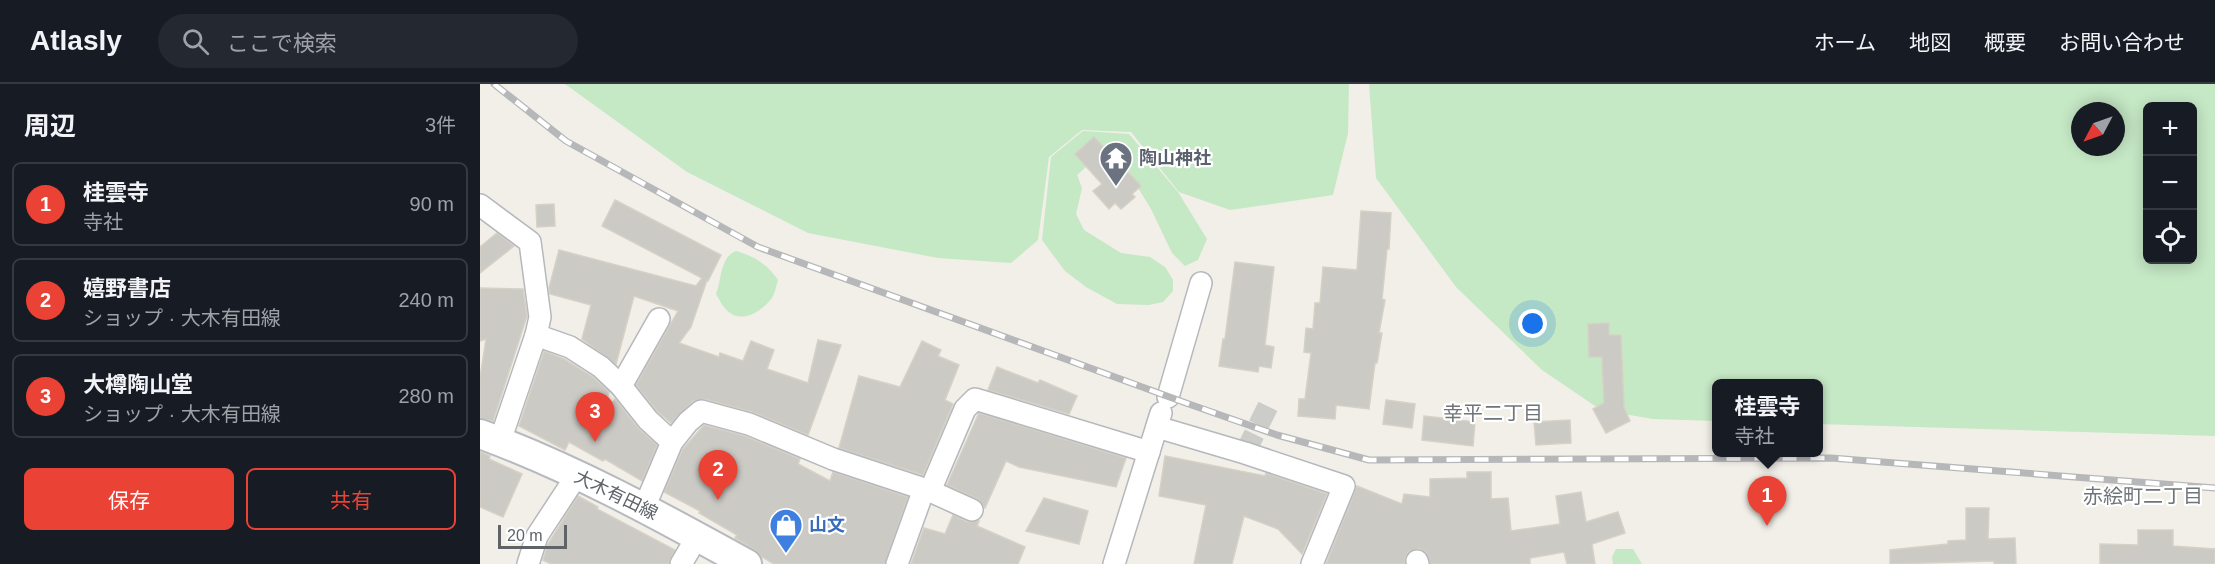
<!DOCTYPE html>
<html lang="ja">
<meta charset="utf-8">
<style>
:root{--surface:#171b24;--page:#242831;--text:#f1f3f6;--muted:#9ea1a6;--line:#363941;--accent:#ea4335}
body{margin:0;font-family:Helvetica,"Noto Sans JP",sans-serif;background:var(--page);color:var(--text)}
.controls{position:absolute;right:18px;top:18px;display:grid;overflow:hidden;border-radius:9px;box-shadow:0 3px 15px #0003}
.controls button{width:54px;height:54px;display:grid;place-items:center;padding:0;border:0;border-bottom:2px solid var(--line);background:var(--surface);color:var(--text);font:30px sans-serif}
.compass{position:absolute;left:1591px;top:18px;width:54px;height:54px;border-radius:50%;background:var(--surface);box-shadow:0 3px 15px #0003;rotate:229deg}
.scale{position:absolute;left:18px;bottom:15px;width:69px;box-sizing:border-box;padding-left:6px;border:3px solid #5f6368;border-top:0;font-size:16px;line-height:21px;white-space:nowrap;color:#5f6368;-webkit-text-stroke:4px #fff;paint-order:stroke}
.you{position:absolute;left:1053px;top:240px;width:21px;height:21px;margin:-15px;border:4px solid #fff;border-radius:50%;background:#1a73e8;box-shadow:0 0 0 9px #1a73e833}
.badge{display:grid;place-items:center;width:39px;height:39px;border-radius:50%;background:var(--accent);color:#fff;font-size:20px;font-weight:700}
.pin{position:absolute;translate:-50% -50px;filter:drop-shadow(0 2px 3px #0008)}
.pin::after{content:'';position:absolute;top:32px;width:21px;height:18px;background:inherit;clip-path:polygon(0 0,100% 0,50% 100%)}
.popup{position:absolute;left:1232px;top:295px;width:111px;height:78px;box-sizing:border-box;display:grid;place-content:center;border-radius:9px;background:var(--surface);filter:drop-shadow(0 2px 4px #0005);font-size:20px;white-space:nowrap;color:var(--muted)}
.popup b{font-size:22px;color:var(--text)}
.popup::after{content:'';position:absolute;left:50%;top:100%;margin-left:-12px;border:12px solid transparent;border-top-color:var(--surface)}
.list{margin:0;padding:0;list-style:none}
h2{display:flex;justify-content:space-between;align-items:center;height:78px;margin:0;padding:0 24px;font-size:26px}
h2 small{font-size:20px;font-weight:400;color:var(--muted)}
.list li{display:grid;grid-template-columns:39px 1fr auto;gap:18px;align-items:center;box-sizing:border-box;height:84px;margin:0 12px 12px;padding:0 12px;border:2px solid var(--line);border-radius:9px}
.list b{display:block;font-size:22px;white-space:nowrap}
.list p{margin:0;font-size:20px;white-space:nowrap;color:var(--muted)}
.list em{font-size:20px;font-style:normal;color:var(--muted)}
.actions{display:flex;gap:12px;padding:18px 24px}
.actions a{flex:1;padding:14px 0;border:2px solid var(--accent);border-radius:9px;text-align:center;font-size:21px;color:var(--accent)}
.actions .main{background:var(--accent);color:#fff}
.icon{flex:none;width:33px;height:33px;fill:none;stroke:currentColor;stroke-width:2;stroke-linecap:round;stroke-linejoin:round}
.map{position:relative;flex:none;width:1735px;height:480px;overflow:hidden}
header{display:flex;align-items:center;gap:36px;box-sizing:border-box;height:84px;padding:0 30px;background:var(--surface);border-bottom:2px solid var(--line)}
header strong{font-size:28px}
nav{display:flex;gap:33px;margin-inline-start:auto;font-size:21px}
.search{width:420px;height:54px;background:var(--page);display:flex;align-items:center;gap:15px;box-sizing:border-box;padding:0 21px;border-radius:33px;color:var(--muted);font-size:22px}
main{display:flex}
aside{flex:1;background:var(--surface)}
.map>svg:first-child{display:block}
.green{fill:#c5e8c5;fill-rule:evenodd}
.building{fill:#cccac5;stroke:#d6d1c6;stroke-width:1.5}
.lines{fill:none;stroke-linecap:round;stroke-linejoin:round}
.street-tunnel{stroke:#ccccc8;stroke-width:21;stroke-dasharray:21 10;stroke-linecap:butt}
.street-casing{stroke:#b5b8bc;stroke-width:24}
.secondary-casing{stroke:#b6babf;stroke-width:32}
.street{stroke:#fff;stroke-width:21}
.secondary{stroke:#fff;stroke-width:28}
.rail-casing{stroke:#b6b7b8;stroke-width:7}
.rail{stroke:#fff;stroke-width:4.5;stroke-dasharray:14;stroke-linecap:butt}
.labels{text-anchor:middle;dominant-baseline:central;stroke-width:4.5;stroke-linejoin:round;paint-order:stroke}
.worship-label{font-size:18px;font-weight:bold;fill:#5b616d;stroke:#fff;text-anchor:start}
.street-label{font-size:18px;fill:#5f6368;stroke:#fff}
.shop-label{font-size:18px;font-weight:bold;fill:#366cbe;stroke:#fff;text-anchor:start}
.neighbourhood-label{font-size:20px;fill:#70757a;stroke:#fff}
</style>
<header>
<strong>Atlasly</strong>
<div class="search"><svg class="icon" aria-label="search" viewBox="0 0 24 24"><circle cx="10" cy="10" r="6"/><path d="M15 15l6 6"/></svg>ここで検索</div>
<nav><a>ホーム</a><a>地図</a><a>概要</a><a>お問い合わせ</a></nav>
</header>
<main>
<aside>
<h2>周辺<small>3件</small></h2>
<ul class="list">
<li><span class="badge">1</span><div><b>桂雲寺</b><p>寺社</p></div><em>90 m</em></li>
<li><span class="badge">2</span><div><b>嬉野書店</b><p>ショップ · 大木有田線</p></div><em>240 m</em></li>
<li><span class="badge">3</span><div><b>大樽陶山堂</b><p>ショップ · 大木有田線</p></div><em>280 m</em></li>
</ul>
<div class="actions"><a class="main">保存</a><a>共有</a></div>
</aside>
<div class="map">
<svg width="1735" height="480" viewBox="0 0 1735 480">
<rect width="100%" height="100%" fill="#f1efe8"/>
<g class="green">
<polygon points="85,0 869,0 868,49 853,111 750,126 699,108 651,48 602,46 569,73 558,156 531,179 458,174 328,149 207,88"/>
<path d="M889,0h846v352l-397,-12v-40h-102v37l-63,-2 -52,-9 -59,-40 -86,-83 -80,-109zM1668,22h44v154h-44zM1600,27h36v36h-36z"/>
<polygon points="603,47 649,50 698,108 727,155 718,176 705,182 692,169 671,125 649,89 620,70 597,91 602,104 596,130 604,146 641,169 670,173 685,183 693,196 693,207 683,218 669,221 637,220 606,203 585,187 562,156 571,73"/>
<path d="M256,167c18,5 31,13 42,29 -2,6 -3,13 -6,18 -9,12 -28,25 -42,15 -6,-4 -10,-12 -14,-19 6,-15 4,-37 20,-43z"/>
<polygon points="1136,465 1153,465 1162,480 1133,480 1132,473"/>
</g>
<g class="building">
<polygon points="614,53 661,102 652,110 655,113 641,125 635,119 629,125 613,107 622,100 595,70"/>
<polygon points="135,116 241,171 228,197 227,196 211,243 199,259 239,273 240,269 263,277 271,257 294,266 287,285 328,299 338,256 361,261 328,351 272,328 224,315 213,317 191,339 177,327 156,301 198,227 154,212 136,280 102,255 111,221 70,210 69,204 79,166 216,202 222,194 122,142"/>
<polygon points="74,120 75,142 57,143 56,121"/>
<polygon points="881,127 911,129 909,165 907,165 902,215 905,216 899,249 902,249 897,279 895,279 889,325 856,321 855,335 818,332 819,315 825,315 831,269 824,268 826,244 833,245 835,219 840,219 843,183 877,186"/>
<polygon points="17,149 34,162 0,189 0,163"/>
<polygon points="755,178 794,183 785,261 794,263 791,284 779,282 778,288 739,282 743,255 745,255"/>
<polygon points="0,204 43,205 47,232 13,337 0,334 0,294 6,255 0,257"/>
<polygon points="1129,239 1129,251 1141,251 1144,324 1150,337 1126,349 1113,325 1124,319 1122,273 1109,273 1108,240"/>
<polygon points="442,257 461,266 458,272 479,281 465,316 473,320 443,391 359,364 379,292 420,303"/>
<polygon points="64,267 84,275 113,293 129,308 123,331 135,315 158,344 177,361 162,397 125,375 123,377 89,358 85,366 39,342"/>
<polygon points="517,283 558,299 560,296 597,312 589,330 508,306"/>
<polygon points="906,316 935,320 932,344 903,340"/>
<polygon points="499,329 646,374 636,403 539,383 526,377 505,424 498,415 467,401"/>
<polygon points="944,332 995,338 993,362 942,356"/>
<polygon points="1090,336 1091,359 1056,361 1054,338"/>
<polygon points="224,341 265,352 320,375 318,380 350,397 353,388 428,413 405,480 294,480 282,473 275,466 255,454 257,451 219,429 220,427 184,408 203,365"/>
<polygon points="0,368 10,372 9,375 42,390 23,433 0,423"/>
<polygon points="685,372 785,392 786,389 847,410 822,470 798,445 764,432 752,480 714,480 726,421 679,412"/>
<polygon points="987,388 1011,388 1011,415 1028,414 1031,447 1080,440 1076,412 1101,408 1106,438 1138,428 1145,449 1112,460 1115,480 1087,480 1084,468 1050,474 1050,480 950,480 946,468 939,464 928,468 925,474 925,480 846,480 877,402 922,420 924,410 950,413 950,395 987,394"/>
<polygon points="98,412 118,423 117,425 195,466 188,480 71,480 63,476 68,460"/>
<polygon points="564,414 608,427 599,460 546,447"/>
<polygon points="1486,424 1509,424 1508,455 1535,454 1536,480 1514,480 1514,477 1410,480 1410,466 1468,460 1468,457 1486,456"/>
<polygon points="473,431 487,438 499,437 497,442 545,463 538,480 431,480 444,444 465,450"/>
<polygon points="1658,446 1693,446 1693,462 1735,465 1735,480 1620,480 1620,460 1658,461"/>
</g>
<g class="lines">
<polyline class="street-tunnel" points="765,369 790,318"/>
<defs>
<g id="street">
<polyline points="0,121 50,158 60,233 56,251"/>
<polyline points="141,302 179,235"/>
<polyline points="688,313 721,199"/>
<polyline points="677,343 765,369 864,402 832,480"/>
<polyline points="20,357 56,251 90,263 121,283 141,302 168,336 192,358"/>
<polyline points="450,407 485,325 495,315 669,368"/>
<polyline points="164,424 192,358 208,338 221,327 269,340 353,375 450,407 492,426"/>
<polyline points="937,477 938,480"/>
<polyline points="48,480 57,452 97,391"/>
<polyline points="201,480 217,453"/>
<polyline points="417,480 444,405"/>
<polyline points="634,480 681,329"/>
</g>
<path id="secondary" d="M0,350c93,34 180,82 267,130"/>
</defs>
<use href="#street" class="street-casing"/>
<use href="#secondary" class="secondary-casing"/>
<use href="#street" class="street"/>
<use href="#secondary" class="secondary"/>
<defs>
<polyline id="rail" points="14,0 86,57 278,163 706,319 797,351 889,376 1351,374 1735,404"/>
</defs>
<use href="#rail" class="rail-casing"/>
<use href="#rail" class="rail"/>
</g>
<defs>
<symbol id="temple-pin" viewBox="-11 -11 22 30"><path d="M0 17L-7.5 6A9.5 9.5 0 1 1 7.5 6Z" fill="#6b7280" stroke="#fff"/><path d="M0-6L5-2H3V0L6.5 2.5H4V6H1.5V3h-3V6H-4V2.5H-6.5L-3 0V-2H-5Z" fill="#fff"/></symbol>
<symbol id="shop-pin" viewBox="-11 -11 22 30"><path d="M0 17L-7.5 6A9.5 9.5 0 1 1 7.5 6Z" fill="#3f7fe0" stroke="#fff"/><path d="M-5-2.5h2.3a2.7 3.5 0 0 1 5.4 0H5L5.5 6h-11ZM-1.5-2.5h3a1.5 2.3 0 0 0-3 0Z" fill="#fff"/></symbol>
</defs>
<g fill-rule="evenodd">
<use href="#temple-pin" x="617" y="55" width="38" height="52"/>
<use href="#shop-pin" x="287" y="422" width="38" height="52"/>
</g>
<g class="labels">
<g class="worship-label">
<text x="659" y="74">陶山神社</text>
</g>
<g class="street-label">
<text transform="translate(136 411) rotate(26)">大木有田線</text>
</g>
<g class="shop-label">
<text x="329" y="441">山文</text>
</g>
<g class="neighbourhood-label">
<text x="1013" y="329">幸平二丁目</text>
<text x="1663" y="412">赤絵町二丁目</text>
</g>
</g>
</svg>
<div class="controls">
<button>+</button>
<button>−</button>
<button><svg class="icon" aria-label="locate" viewBox="0 0 24 24"><circle cx="12" cy="12" r="6"/><path d="M12 2v4M12 18v4M2 12h4M18 12h4"/></svg></button>
</div>
<svg class="compass" viewBox="-18 -18 36 36"><path d="M0-13l5 13h-10z" fill="#e53935"/><path d="M0 13l5-13h-10z" fill="#9ea1a6"/></svg>
<div class="scale">20 m</div>
<div class="you"></div>
<div class="pin badge" style="left:1287px;top:442px">1</div>
<div class="popup"><b>桂雲寺</b>寺社</div>
<div class="pin badge" style="left:238px;top:416px">2</div>
<div class="pin badge" style="left:115px;top:358px">3</div>
</div>
</main>
